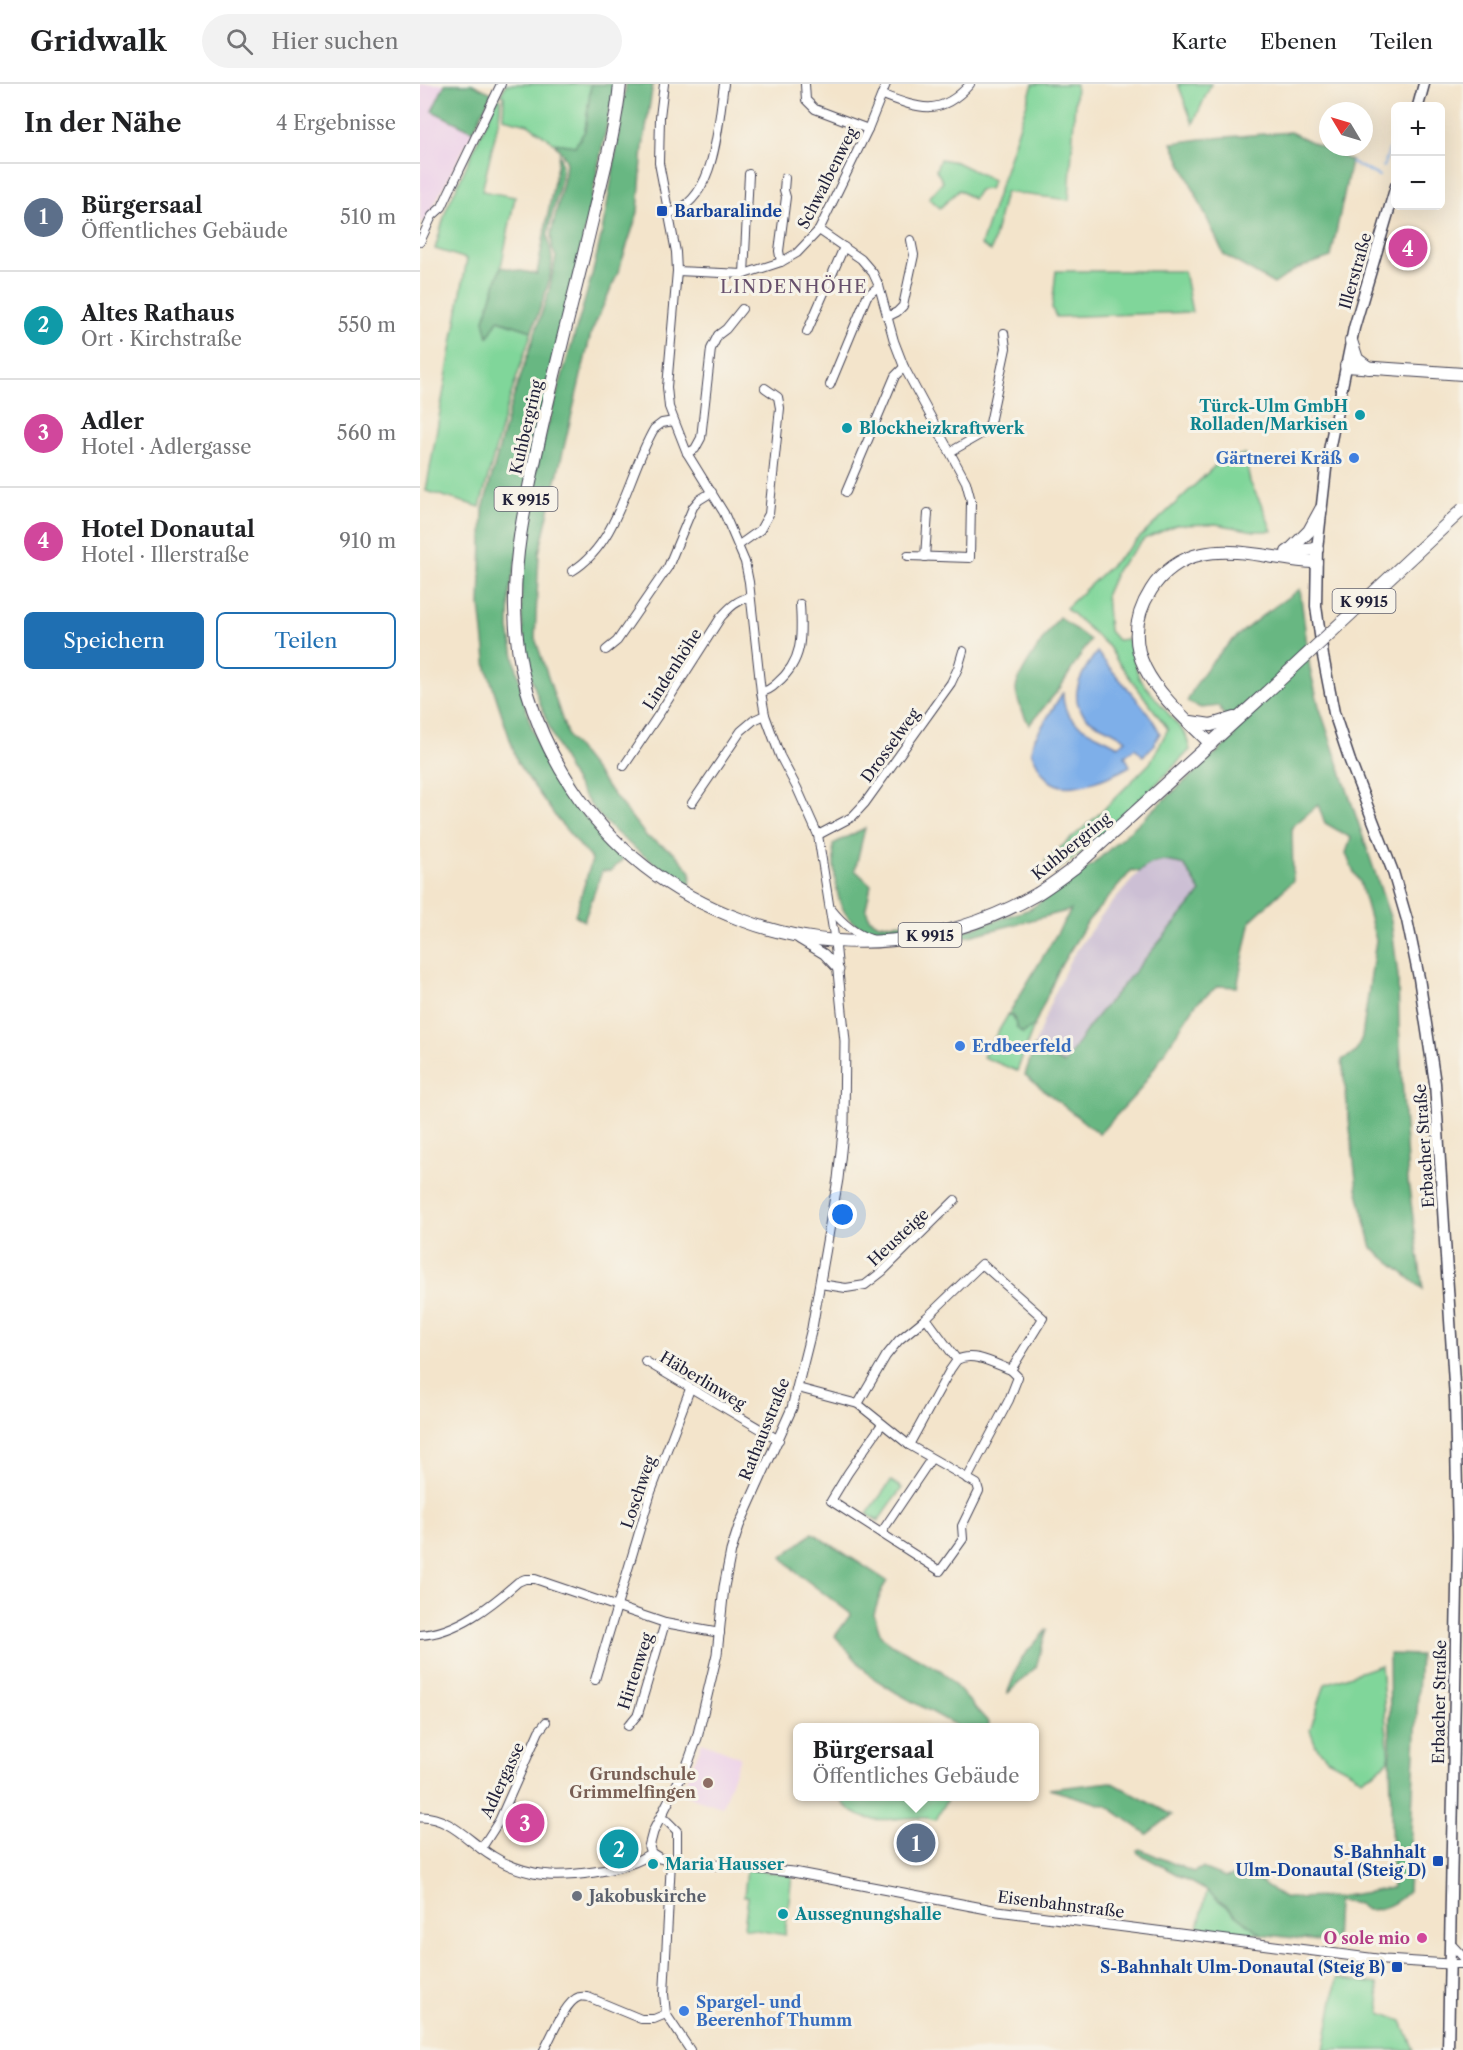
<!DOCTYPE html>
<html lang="de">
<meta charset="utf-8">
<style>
:root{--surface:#fff;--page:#f2f2f2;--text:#202124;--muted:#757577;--line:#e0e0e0;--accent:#1f6fb2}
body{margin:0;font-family:"Libre Caslon Text",serif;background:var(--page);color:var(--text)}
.controls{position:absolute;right:18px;top:18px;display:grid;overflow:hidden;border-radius:9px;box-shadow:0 6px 24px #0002}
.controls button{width:54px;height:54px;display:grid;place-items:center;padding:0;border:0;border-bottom:2px solid var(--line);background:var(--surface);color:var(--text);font:30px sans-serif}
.compass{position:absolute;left:899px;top:18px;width:54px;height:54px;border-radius:50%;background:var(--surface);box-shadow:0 6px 24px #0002;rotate:308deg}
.you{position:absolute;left:423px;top:1131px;width:21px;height:21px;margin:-15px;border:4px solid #fff;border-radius:50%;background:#1a73e8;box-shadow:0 0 0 9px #1a73e833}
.badge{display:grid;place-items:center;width:39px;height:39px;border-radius:50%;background:var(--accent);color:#fff;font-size:20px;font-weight:700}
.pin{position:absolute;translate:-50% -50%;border:3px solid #fff;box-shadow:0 2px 6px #0006}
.popup{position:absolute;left:373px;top:1639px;width:246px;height:78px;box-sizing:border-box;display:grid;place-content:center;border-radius:9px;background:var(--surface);filter:drop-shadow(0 2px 4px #0005);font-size:20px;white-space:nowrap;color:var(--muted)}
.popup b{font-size:22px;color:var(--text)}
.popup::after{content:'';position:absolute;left:50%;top:100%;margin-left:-12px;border:12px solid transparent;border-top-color:var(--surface)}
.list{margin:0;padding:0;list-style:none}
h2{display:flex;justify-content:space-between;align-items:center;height:78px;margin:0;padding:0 24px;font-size:26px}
h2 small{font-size:20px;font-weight:400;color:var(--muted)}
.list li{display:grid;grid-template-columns:39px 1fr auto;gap:18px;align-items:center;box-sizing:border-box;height:108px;padding:0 24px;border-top:2px solid var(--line)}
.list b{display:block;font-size:22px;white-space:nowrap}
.list p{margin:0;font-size:20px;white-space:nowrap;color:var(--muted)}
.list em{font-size:20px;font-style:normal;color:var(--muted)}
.actions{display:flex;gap:12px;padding:18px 24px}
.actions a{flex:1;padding:14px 0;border:2px solid var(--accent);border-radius:9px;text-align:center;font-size:21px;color:var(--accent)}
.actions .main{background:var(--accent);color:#fff}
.icon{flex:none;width:33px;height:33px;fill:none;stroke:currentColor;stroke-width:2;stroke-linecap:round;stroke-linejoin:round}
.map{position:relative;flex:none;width:1043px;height:1966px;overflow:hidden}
header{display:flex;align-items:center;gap:36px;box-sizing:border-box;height:84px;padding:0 30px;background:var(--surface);border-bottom:2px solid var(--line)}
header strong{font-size:28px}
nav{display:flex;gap:33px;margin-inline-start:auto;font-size:21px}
.search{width:420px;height:54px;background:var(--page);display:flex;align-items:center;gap:15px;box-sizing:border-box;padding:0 21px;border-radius:33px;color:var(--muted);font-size:22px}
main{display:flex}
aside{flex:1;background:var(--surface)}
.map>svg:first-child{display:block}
.built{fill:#edd1e9}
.industrial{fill:#ccbfd4}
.green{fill:#80d69a;stroke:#517c6a;stroke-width:1.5}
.forest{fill:#68b782;stroke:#456c5e;stroke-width:1.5}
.water{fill:#7eafe9;stroke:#506892;stroke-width:1.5}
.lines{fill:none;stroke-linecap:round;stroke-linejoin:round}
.stream{stroke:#7eafe9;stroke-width:2}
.minor-casing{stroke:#413f51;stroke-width:10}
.tertiary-casing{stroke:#413f51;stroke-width:11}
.secondary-casing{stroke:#413f51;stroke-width:13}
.primary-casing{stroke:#413f51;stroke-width:14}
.minor{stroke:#fff;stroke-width:8}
.tertiary{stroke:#fff;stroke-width:9}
.secondary{stroke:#fff;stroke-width:10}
.primary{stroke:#fff;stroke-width:12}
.primary-bridge-casing{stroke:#413f51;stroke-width:14;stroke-linecap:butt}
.primary-bridge{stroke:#fff;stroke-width:12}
.transit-dot{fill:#1a4fb4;stroke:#f7f3e8;stroke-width:2}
.culture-dot{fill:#0f9aa8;stroke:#f7f3e8;stroke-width:2}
.shop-dot{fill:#3f7fe0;stroke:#f7f3e8;stroke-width:2}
.education-dot{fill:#8d6e63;stroke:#f7f3e8;stroke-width:2}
.worship-dot{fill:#6b7280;stroke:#f7f3e8;stroke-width:2}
.hotel-dot{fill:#d1479c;stroke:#f7f3e8;stroke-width:2}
.labels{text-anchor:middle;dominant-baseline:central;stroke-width:6;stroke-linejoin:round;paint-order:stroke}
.shield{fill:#f7f3e8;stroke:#62616f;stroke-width:1.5}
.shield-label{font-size:15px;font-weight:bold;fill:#22223b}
.street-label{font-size:16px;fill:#22223b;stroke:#f7f3e8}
.transit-label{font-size:16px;font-weight:bold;fill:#164399;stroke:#f7f3e8;text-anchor:end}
.culture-label{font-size:16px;font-weight:bold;fill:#0d838f;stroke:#f7f3e8;text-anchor:start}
.shop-label{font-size:16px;font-weight:bold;fill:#366cbe;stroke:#f7f3e8;text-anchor:start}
.education-label{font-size:16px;font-weight:bold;fill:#785e54;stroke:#f7f3e8;text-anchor:end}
.worship-label{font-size:16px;font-weight:bold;fill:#5b616d;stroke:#f7f3e8;text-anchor:start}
.hotel-label{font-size:16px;font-weight:bold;fill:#b23c85;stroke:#f7f3e8;text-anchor:end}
.neighbourhood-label{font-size:18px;letter-spacing:1.5px;fill:#67506c;stroke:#f7f3e8}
</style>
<header>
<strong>Gridwalk</strong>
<div class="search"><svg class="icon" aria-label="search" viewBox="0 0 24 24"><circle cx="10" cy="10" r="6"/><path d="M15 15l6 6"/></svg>Hier suchen</div>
<nav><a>Karte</a><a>Ebenen</a><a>Teilen</a></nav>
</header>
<main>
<aside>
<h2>In der Nähe<small>4 Ergebnisse</small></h2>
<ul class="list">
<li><span class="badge" style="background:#5c6f8a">1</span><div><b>Bürgersaal</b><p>Öffentliches Gebäude</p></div><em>510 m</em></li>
<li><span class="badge" style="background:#0f9aa8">2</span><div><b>Altes Rathaus</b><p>Ort · Kirchstraße</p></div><em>550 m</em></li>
<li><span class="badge" style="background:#d1479c">3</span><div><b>Adler</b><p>Hotel · Adlergasse</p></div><em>560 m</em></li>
<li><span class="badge" style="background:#d1479c">4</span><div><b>Hotel Donautal</b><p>Hotel · Illerstraße</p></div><em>910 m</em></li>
</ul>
<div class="actions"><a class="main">Speichern</a><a>Teilen</a></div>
</aside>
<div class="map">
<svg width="1043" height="1966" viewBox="0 0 1043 1966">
<rect width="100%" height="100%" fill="#f7f3e8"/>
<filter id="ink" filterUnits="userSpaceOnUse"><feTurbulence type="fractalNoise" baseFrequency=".0167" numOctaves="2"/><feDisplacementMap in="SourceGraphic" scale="12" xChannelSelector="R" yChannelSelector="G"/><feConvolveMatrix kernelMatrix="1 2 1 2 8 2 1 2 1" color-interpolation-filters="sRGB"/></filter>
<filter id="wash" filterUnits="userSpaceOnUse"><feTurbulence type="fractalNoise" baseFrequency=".008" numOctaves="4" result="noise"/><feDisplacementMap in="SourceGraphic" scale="24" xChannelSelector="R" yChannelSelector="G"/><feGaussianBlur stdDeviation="1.35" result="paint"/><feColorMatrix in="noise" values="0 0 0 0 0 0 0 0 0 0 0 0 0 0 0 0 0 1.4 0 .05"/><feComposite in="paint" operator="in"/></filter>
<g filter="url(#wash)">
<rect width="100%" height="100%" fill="#f3e4cb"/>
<g class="built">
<polygon points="0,0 25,0 12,27 53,47 6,136 0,139"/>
<polygon points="282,1658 320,1673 302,1723 261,1710"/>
</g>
<polygon class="industrial" points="746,777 764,781 781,808 672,938 644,981 614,963 630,920 650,876 681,832 719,788 728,780"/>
<g class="green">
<polygon points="86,0 171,0 165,47 155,62 134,59 108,40 83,34 84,12 81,11"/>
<polygon points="613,0 656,0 649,116 585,108 571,167 561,161"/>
<polygon points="758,0 791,0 773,40"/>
<polygon points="78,13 81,15 79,35 62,107 95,113 81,183 64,236 68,252 78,236 112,247 86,326 60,423 6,407 47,175 15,165 26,126"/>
<polygon points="520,75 536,78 573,96 569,105 559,106 553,115 539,106 520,124 509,114 523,98 516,86"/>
<polygon points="636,187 764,187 772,228 636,233 632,224"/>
<polygon points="825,370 830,398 844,426 852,447 834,447 796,440 756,441 724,455 697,485 686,510 689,547 697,556 708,555 719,594 766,651 770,666 690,747 633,789 625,777 677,732 730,679 748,645 696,575 689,563 646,524 801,376"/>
<polygon points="588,931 592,931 597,943 602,949 614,942 597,987 563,973"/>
<polygon points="471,1397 482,1404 458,1437 447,1430"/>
<polygon points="961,1581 969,1676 954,1689 941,1695 930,1687 907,1675 896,1662 890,1646 905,1600"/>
<path d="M418,1713h110l-12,23c-37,-10 -69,17 -98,-23z"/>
<polygon points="327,1785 372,1791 365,1851 324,1844 328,1812 324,1812"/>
<polygon points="787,1807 841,1850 778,1844"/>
<polygon points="917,1894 957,1900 961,1929 982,1937 994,1966 904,1966"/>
</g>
<g class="forest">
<polygon points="25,0 52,0 72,9 53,47 12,27"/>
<polygon points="171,0 195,0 194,7 90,507 89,545 95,577 107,629 118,661 160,727 203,775 191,787 182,787 164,837 155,831 172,776 138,736 98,680 67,585 60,521 63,425 89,327 129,207 136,173 132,164 131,150 145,90 146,75 134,59 155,62 165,47"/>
<path d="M206,0h27l-10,63 -5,65 -20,61 -27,60 -52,220 -4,85 33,99 79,100 27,15 17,20 -1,17c-28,-20 -57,-40 -82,-64 -28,-28 -44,-61 -58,-96 -10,-24 -23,-61 -26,-87 -16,-129 38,-253 70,-375 15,-61 23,-122 32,-183z"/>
<polygon points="870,48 931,77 911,173 876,185 854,200 804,171 752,59 781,55"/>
<path d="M139,70c10,18 -10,61 -11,82 0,9 4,16 4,23 1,19 -14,54 -20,72l-34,-11 -10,17 -4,-17 17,-53 36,7z"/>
<path d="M880,505l10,80 9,37 72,214 7,56 1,50 9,155 15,108 -51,-41 -15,-60 -15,-128 13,-7 7,-16 14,-97 -16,-58 -8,-13 -6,-16 5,-15 -26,-15 -7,-18 -26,22 1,54 -42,39 -14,67 -19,-1 -22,18 -57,87 -40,43 -74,-59 9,-28 30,17 28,-42 109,-130 -17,-27c-18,-5 -30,-7 -45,7l-7,-2 -44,51 -28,46 -26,59 -11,7 -6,-5 -4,-13h-5l63,-105 -118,30 -2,-5 79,-26 33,-23 30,-22 142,-128 -16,-30 -18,2 -14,-6c21,-49 70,-84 113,-113z"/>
<path d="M639,533l31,23 -30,48 -31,37c-5,-11 -13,-24 -13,-36 0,-13 34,-60 43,-72z"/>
<path d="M445,744l-10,42 16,15 -5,23 3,10 10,6 37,-1 2,5c-15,2 -31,5 -47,2 -39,-6 -36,-57 -38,-86z"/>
<polygon points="393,1449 467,1497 462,1505 454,1530 461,1552 475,1562 522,1587 569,1639 568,1643 539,1643 477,1609 450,1592 415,1552 431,1530 377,1489 362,1473"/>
<polygon points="627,1545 616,1583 587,1610 600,1576"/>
<path d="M969,1570l31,1 -12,236c-11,13 -25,19 -42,19l-8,-6 -21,-3 -2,42 -74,-9 -54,-43 -69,-38 -1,-3 3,-1 53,23 9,-4 23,9 26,-5 23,20 12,6 51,-1 55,-9z"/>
<polygon points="691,1698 693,1699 752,1731 727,1750 687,1722 629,1705"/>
</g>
<path class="water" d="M677,568c20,27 48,51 63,81l-7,13 -10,10 -8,-8 -10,8 5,10c-17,10 -58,28 -77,17 -10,-5 -17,-22 -22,-31l2,-11 30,-49c-2,34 32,40 55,54l8,-6c-9,-8 -19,-11 -29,-16 -35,-18 -18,-49 0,-72z"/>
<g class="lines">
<g class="stream">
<polyline points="931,78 959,92"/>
<polyline points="963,83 975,50"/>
</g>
</g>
</g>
<g filter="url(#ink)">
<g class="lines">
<defs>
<g id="minor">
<polyline points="244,0 240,33 239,79 256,168 257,187 247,303 249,323 267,369 304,429 325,478 329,498 341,608 345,631 360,672 377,704 398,751 415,858"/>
<polyline points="385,0 386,16 395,25 448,45"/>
<path d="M463,11c37,14 58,22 87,-11"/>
<path d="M249,129c47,-11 49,-90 55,-129"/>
<polyline points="399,146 441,175 453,189 459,202 474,257 484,283 546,398 551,417 550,474 488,472"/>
<polyline points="0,158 12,132 22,123 28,110 81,0"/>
<polyline points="361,178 359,167 366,113 364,106 365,94"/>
<polyline points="257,187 324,190 361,178 377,169 399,146 448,45 466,0"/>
<polyline points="324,190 329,90"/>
<polyline points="467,233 477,228 483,222 494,171 491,156"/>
<polyline points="387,248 424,163"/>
<polyline points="410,301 447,212 459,202"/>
<polyline points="530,368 563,349 570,339 586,264 584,249"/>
<polyline points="267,369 275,365 281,354 291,265 298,251 306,245 322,225"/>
<polyline points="426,408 475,292 484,283"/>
<polyline points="319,461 340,446 349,430 360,324 358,313 345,304"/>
<polyline points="505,473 508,429"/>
<path d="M152,487c47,-28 56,-98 82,-142l8,-6 12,-2"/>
<polyline points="186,566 197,557 248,483 273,423 279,416 292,408"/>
<path d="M341,608c7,-1 11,-4 16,-9 26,-22 25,-46 23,-79"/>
<path d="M204,682l35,-52 62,-97c9,-10 16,-17 29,-20"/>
<polyline points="272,719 321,647 334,636 345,631"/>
<polyline points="398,751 432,733 445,719 531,599 538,584 543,567"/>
<path d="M411,825c11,14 23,25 40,30"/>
<polyline points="400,1200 426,1204 445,1201 463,1187 535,1116"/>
<path d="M506,1234l31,42c16,-9 38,4 54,10"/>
<polyline points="225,1277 359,1356"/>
<polyline points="378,1304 438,1320 489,1361 557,1400 559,1407 542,1442 543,1455 520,1487 411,1417 428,1389 462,1340"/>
<polyline points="438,1320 466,1272 479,1256 506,1234 562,1180 623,1234 591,1286 598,1293 589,1316 547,1395"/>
<polyline points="489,1361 530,1286 537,1276"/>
<polyline points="461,1449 511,1375"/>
<path d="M0,1551c37,-2 72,-30 98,-53l7,-3h10l130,44 55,10"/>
<polyline points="175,1596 231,1408 270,1305"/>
<polyline points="208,1642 218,1630 245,1539"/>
<polyline points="240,1734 247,1737 257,1747 257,1777"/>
<polyline points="61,1765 79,1737 119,1647 126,1638"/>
<polyline points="251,1777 244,1910 246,1930 270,1966"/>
<polyline points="1030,1859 1043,1873"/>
<polyline points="1029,1880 1043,1880"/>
<path d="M124,1966c7,-12 21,-49 35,-53 1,-1 8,0 9,0l53,22h13l12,-5"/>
</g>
<g id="tertiary">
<polyline points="379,855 404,870 419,886"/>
<polyline points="415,858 425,957 424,1039 418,1095 392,1244 372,1324 319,1442 311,1467 304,1503 297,1570 277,1654 268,1679 233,1748 229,1763 231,1769 239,1774 251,1777 373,1788 578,1827 965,1876 1029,1880"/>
<path d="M0,1733c29,-1 49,25 72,39 12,8 28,14 42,17 28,6 94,-2 117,-20"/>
</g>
<g id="secondary">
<polyline points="998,22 1004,0"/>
<polyline points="976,102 934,244 907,376 897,465 896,522 903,572 914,629 930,677 973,788 987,836 999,894 1015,999 1035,1315 1038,1452 1028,1966"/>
</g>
<g id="primary">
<path d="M200,0c-4,43 -16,86 -26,128 -19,82 -42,164 -59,247 -11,50 -21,98 -20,149 1,63 21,124 56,178 41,63 100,108 171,134 98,37 204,26 295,-26 13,-8 25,-17 37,-26l192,-175"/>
<polyline points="931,257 937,275 949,284"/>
<polyline points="926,282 1043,290"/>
<polyline points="869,467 889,447 901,425"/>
<polyline points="867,468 897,465"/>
<polyline points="771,638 791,641 814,634"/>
<path d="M791,660c-43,-43 -102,-88 -60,-154 11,-18 30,-32 51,-36 35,-8 78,7 114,8"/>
</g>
</defs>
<use href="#minor" class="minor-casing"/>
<use href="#tertiary" class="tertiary-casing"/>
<use href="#secondary" class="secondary-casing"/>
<use href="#primary" class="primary-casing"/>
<use href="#minor" class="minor"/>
<use href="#tertiary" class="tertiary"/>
<use href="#secondary" class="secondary"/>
<use href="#primary" class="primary"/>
<defs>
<polyline id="primary-bridge" points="846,609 1043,425"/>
</defs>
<use href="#primary-bridge" class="primary-bridge-casing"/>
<use href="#primary-bridge" class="primary-bridge"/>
</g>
</g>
<g class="transit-dot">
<rect x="236" y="121" width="12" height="12" rx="3"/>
<rect x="1012" y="1771" width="12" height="12" rx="3"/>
<rect x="971" y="1877" width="12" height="12" rx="3"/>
</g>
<g class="culture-dot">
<circle cx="940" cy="331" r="6"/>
<circle cx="427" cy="344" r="6"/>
<circle cx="233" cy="1780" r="6"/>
<circle cx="363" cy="1830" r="6"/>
</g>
<g class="shop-dot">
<circle cx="934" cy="374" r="6"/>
<circle cx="540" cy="962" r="6"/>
<circle cx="264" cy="1927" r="6"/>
</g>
<circle class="education-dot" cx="288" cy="1699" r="6"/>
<circle class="worship-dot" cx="157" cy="1812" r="6"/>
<circle class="hotel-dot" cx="1002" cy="1854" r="6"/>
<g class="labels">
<g class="shield">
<rect x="74.5" y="403" width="63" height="24" rx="4.5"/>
<rect x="912.5" y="505" width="63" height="24" rx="4.5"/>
<rect x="478.5" y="839" width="63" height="24" rx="4.5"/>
</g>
<g class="shield-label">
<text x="106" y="415">K 9915</text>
<text x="944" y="517">K 9915</text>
<text x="510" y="851">K 9915</text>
</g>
<g class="street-label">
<text transform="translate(407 94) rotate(-63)">Schwalbenweg</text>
<text transform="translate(935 187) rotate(-74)">Illerstraße</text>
<text transform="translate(106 343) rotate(-77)">Kuhbergring</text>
<text transform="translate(252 585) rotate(-57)">Lindenhöhe</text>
<text transform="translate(470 661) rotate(-54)">Drosselweg</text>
<text transform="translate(651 762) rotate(-39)">Kuhbergring</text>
<text transform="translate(1004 1062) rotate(-94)">Erbacher Straße</text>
<text transform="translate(478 1153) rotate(-43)">Heusteige</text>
<text transform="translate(283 1296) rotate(31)">Häberlinweg</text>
<text transform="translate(344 1345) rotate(-68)">Rathausstraße</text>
<text transform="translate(218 1408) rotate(-71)">Loschweg</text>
<text transform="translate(215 1587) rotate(-72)">Hirtenweg</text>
<text transform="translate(1019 1618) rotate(-89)">Erbacher Straße</text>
<text transform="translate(82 1696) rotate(-65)">Adlergasse</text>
<text transform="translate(641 1820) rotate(7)">Eisenbahnstraße</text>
</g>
<g class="transit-label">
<text x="254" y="127" text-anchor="start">Barbaralinde</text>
<text x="1006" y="1768">S-Bahnhalt<tspan x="1006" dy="18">Ulm-Donautal (Steig D)</tspan></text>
<text x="965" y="1883">S-Bahnhalt Ulm-Donautal (Steig B)</text>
</g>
<g class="culture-label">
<text x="928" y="322" text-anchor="end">Türck-Ulm GmbH<tspan x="928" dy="18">Rolladen/Markisen</tspan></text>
<text x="439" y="344">Blockheizkraftwerk</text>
<text x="245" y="1780">Maria Hausser</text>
<text x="375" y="1830">Aussegnungshalle</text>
</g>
<g class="shop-label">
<text x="922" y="374" text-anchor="end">Gärtnerei Kräß</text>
<text x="552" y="962">Erdbeerfeld</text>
<text x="276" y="1918">Spargel- und<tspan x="276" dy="18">Beerenhof Thumm</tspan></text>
</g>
<g class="education-label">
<text x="276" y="1690">Grundschule<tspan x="276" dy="18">Grimmelfingen</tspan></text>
</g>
<g class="worship-label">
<text x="169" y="1812">Jakobuskirche</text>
</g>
<g class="hotel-label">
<text x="990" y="1854">O sole mio</text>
</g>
<g class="neighbourhood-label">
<text x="374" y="203">LINDENHÖHE</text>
</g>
</g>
</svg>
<div class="controls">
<button>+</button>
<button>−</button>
</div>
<svg class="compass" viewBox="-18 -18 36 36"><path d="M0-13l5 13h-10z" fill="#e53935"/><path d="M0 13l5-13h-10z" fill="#757577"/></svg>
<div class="you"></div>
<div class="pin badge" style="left:496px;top:1759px;background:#5c6f8a">1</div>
<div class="popup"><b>Bürgersaal</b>Öffentliches Gebäude</div>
<div class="pin badge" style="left:199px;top:1765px;background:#0f9aa8">2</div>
<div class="pin badge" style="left:105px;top:1739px;background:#d1479c">3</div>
<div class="pin badge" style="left:988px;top:164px;background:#d1479c">4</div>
</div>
</main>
